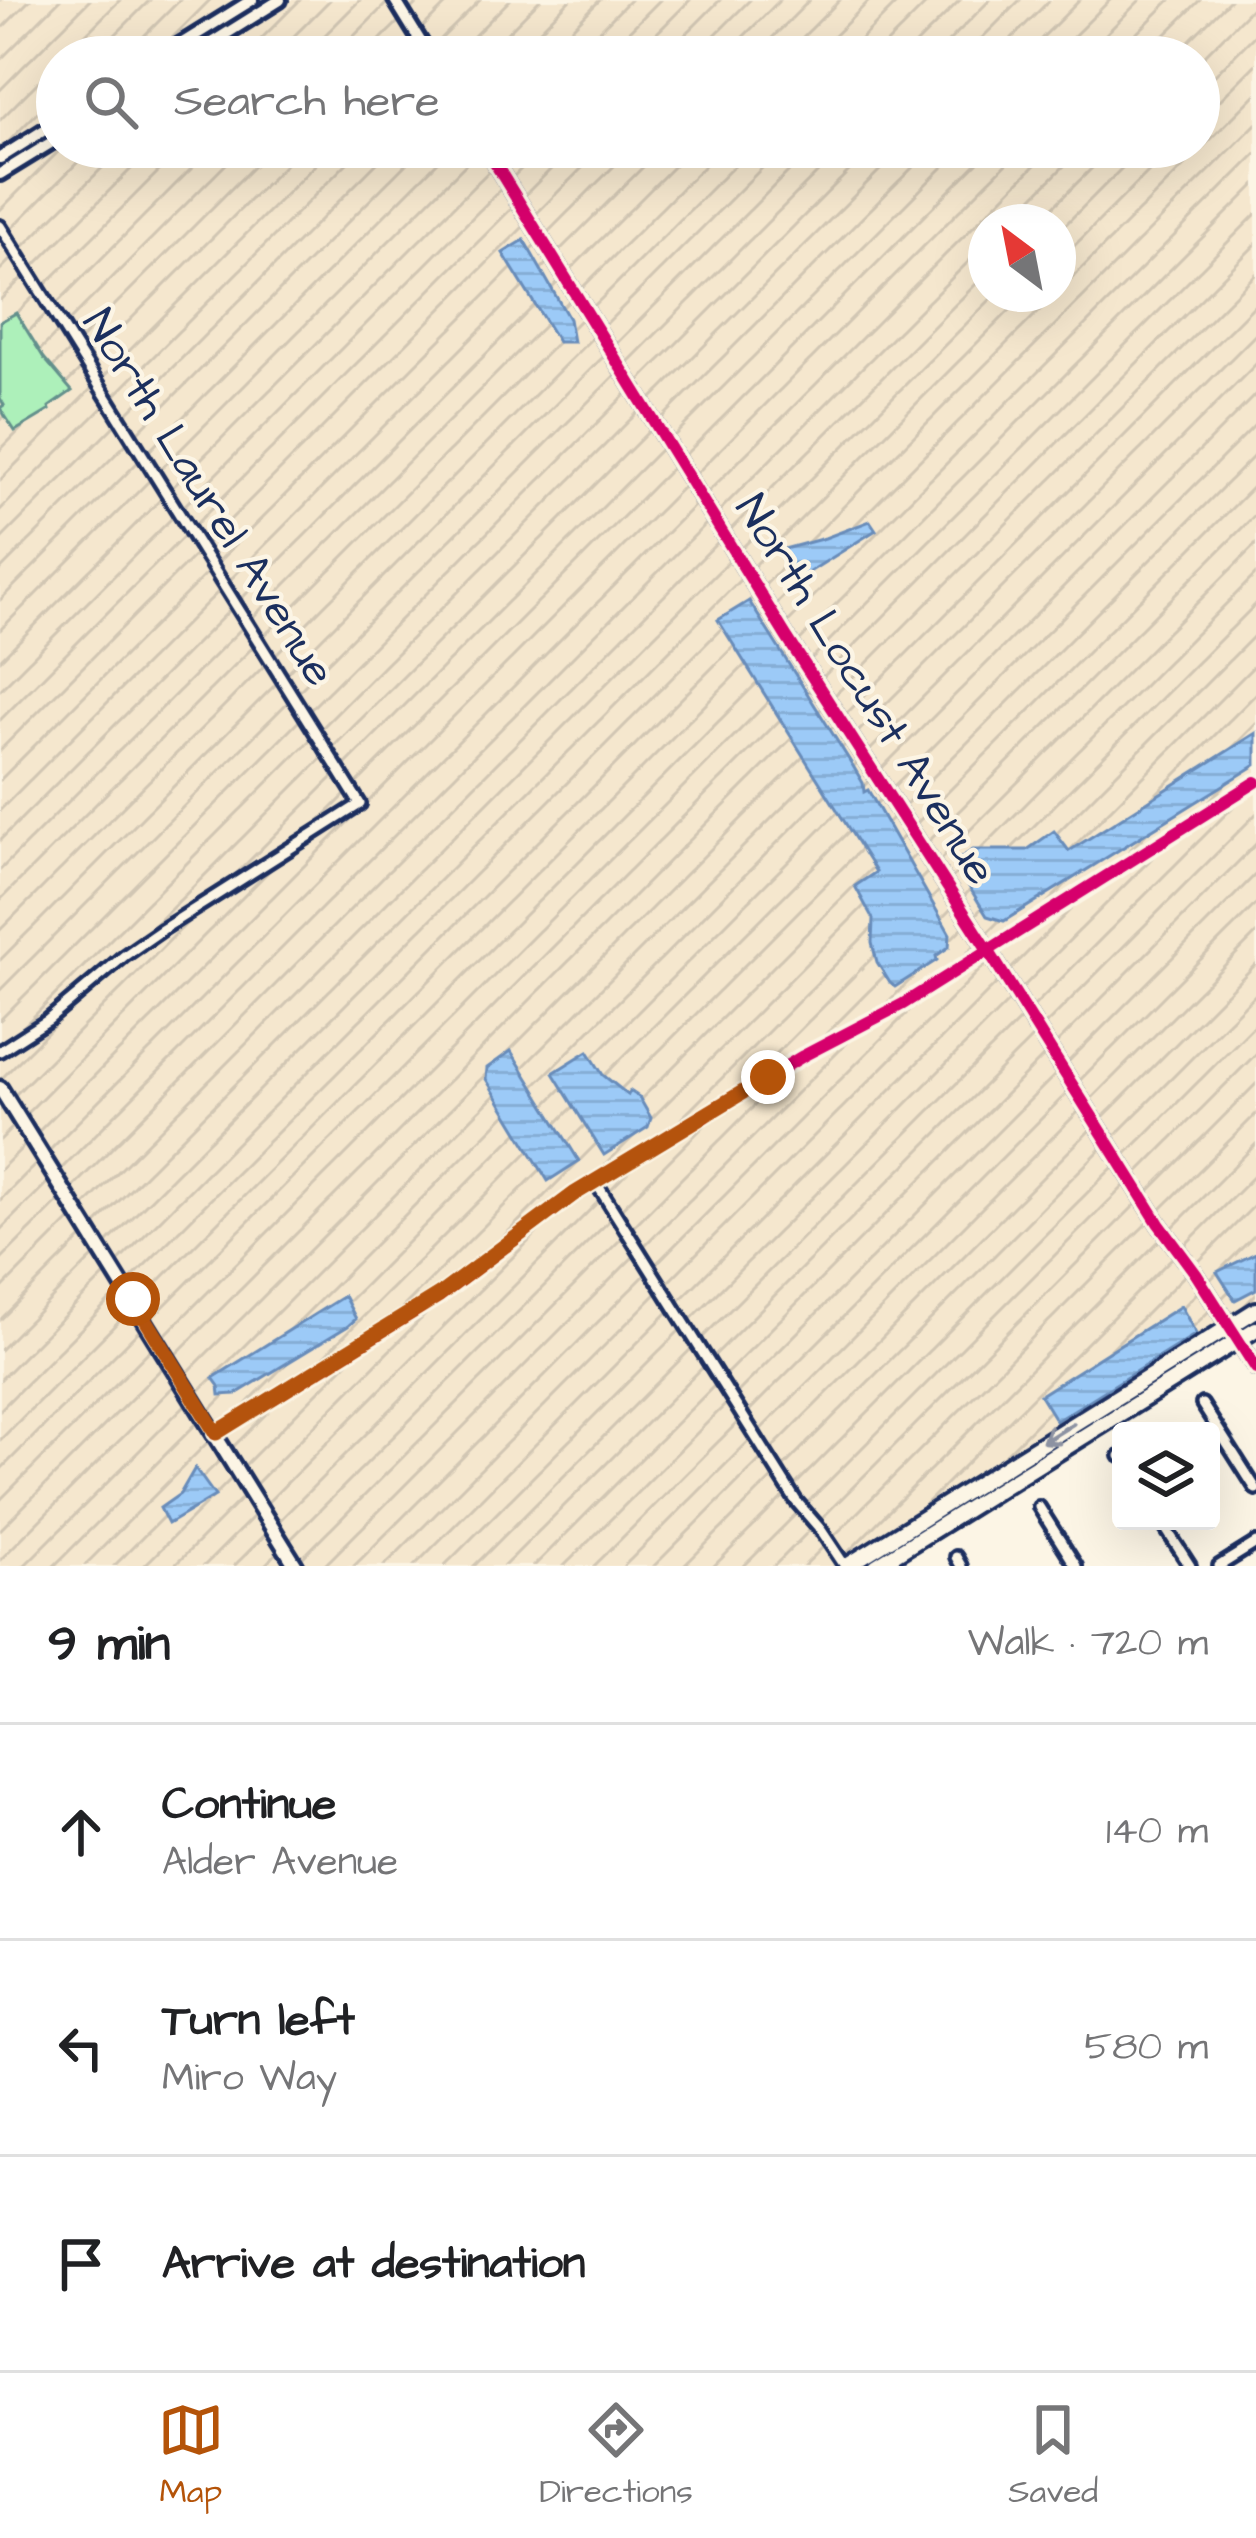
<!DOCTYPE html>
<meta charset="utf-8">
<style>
:root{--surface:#fff;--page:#f6f6f6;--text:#202124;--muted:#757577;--line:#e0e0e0;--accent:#b45309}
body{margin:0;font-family:"Architects Daughter",sans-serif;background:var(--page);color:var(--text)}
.controls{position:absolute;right:36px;bottom:36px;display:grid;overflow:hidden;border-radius:12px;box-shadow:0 12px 48px #0002}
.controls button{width:108px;height:108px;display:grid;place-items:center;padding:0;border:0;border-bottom:3px solid var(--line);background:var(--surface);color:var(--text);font:60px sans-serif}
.compass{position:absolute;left:968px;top:204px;width:108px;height:108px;border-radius:50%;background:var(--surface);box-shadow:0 12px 48px #0002;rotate:328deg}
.stop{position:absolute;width:36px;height:36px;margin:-27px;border:9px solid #b45309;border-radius:50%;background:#fff}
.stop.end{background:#b45309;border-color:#fff;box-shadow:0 3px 12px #0008}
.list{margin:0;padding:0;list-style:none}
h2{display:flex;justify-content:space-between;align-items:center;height:156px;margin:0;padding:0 48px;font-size:51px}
h2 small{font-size:39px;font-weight:400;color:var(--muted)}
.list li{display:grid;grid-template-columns:78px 1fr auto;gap:36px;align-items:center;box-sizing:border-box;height:216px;padding:0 48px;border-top:3px solid var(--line)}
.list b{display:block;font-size:45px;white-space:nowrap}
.list p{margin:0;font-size:39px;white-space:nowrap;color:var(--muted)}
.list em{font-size:39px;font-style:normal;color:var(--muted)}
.icon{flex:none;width:66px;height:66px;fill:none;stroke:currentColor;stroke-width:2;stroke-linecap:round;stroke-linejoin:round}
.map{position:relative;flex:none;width:1256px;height:1566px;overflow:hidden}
.search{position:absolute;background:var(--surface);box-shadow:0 12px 48px #0002;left:36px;right:36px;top:36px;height:132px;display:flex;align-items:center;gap:30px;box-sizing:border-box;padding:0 42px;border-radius:66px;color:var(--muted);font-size:45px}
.sheet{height:804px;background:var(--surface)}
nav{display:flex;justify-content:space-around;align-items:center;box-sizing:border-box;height:168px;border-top:3px solid var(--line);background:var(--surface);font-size:33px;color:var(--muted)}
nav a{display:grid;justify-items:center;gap:6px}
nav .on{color:var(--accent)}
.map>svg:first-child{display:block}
.industrial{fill:url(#industrial-furrows);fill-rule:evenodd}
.garden{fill:#adf0ba;stroke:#64908c;stroke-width:3}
.water{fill:url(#water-rules);stroke:#688cba;stroke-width:3}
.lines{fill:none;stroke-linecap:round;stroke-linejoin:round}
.minor-casing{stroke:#1b2f5e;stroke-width:18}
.tertiary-casing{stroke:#1b2f5e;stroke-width:20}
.secondary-casing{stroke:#1b2f5e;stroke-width:21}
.primary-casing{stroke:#1b2f5e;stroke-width:22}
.minor{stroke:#fcf5e5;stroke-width:9}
.tertiary{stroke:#fcf5e5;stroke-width:10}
.secondary{stroke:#fcf5e5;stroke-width:12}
.primary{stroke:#fcf5e5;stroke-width:14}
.cycleway-casing{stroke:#fcf5e5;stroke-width:20}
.cycleway{stroke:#d6006c;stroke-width:12}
.oneway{stroke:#8c92a2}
.route{stroke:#b45309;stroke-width:15}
.labels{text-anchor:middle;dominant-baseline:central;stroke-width:9;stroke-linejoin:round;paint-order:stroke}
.street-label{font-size:45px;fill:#1b2f5e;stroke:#fcf5e5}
</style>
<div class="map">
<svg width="1256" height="1566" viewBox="0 0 1256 1566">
<defs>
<pattern id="industrial-furrows" width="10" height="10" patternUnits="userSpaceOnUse" patternTransform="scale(3)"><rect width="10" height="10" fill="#f5e7ce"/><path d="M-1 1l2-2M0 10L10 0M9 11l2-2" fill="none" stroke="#d1c6b3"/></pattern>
<pattern id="water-rules" width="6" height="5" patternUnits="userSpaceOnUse" patternTransform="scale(3)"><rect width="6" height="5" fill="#9ccaf7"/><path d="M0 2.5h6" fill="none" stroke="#86aed6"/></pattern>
</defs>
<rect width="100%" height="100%" fill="#fcf5e5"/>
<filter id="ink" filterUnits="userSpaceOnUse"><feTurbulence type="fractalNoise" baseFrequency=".00833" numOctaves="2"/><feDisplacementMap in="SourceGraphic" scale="24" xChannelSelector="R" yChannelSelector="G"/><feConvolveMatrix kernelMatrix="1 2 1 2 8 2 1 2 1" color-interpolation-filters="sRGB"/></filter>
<g filter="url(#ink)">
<path class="industrial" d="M0,0h1256v1299l-423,267h-833zM57,57h1142v90h-1142zM986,222h72v72h-72z"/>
<polygon class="garden" points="16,313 44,358 72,391 49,407 50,410 15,431 0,408 4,405 0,398 0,322"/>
<g class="water">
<polygon points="524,240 569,319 573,342 558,342 503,253"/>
<polygon points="870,521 876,530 795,581 777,551 825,538"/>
<polygon points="749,601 853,766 863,783 864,792 868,790 950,934 949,947 936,956 937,960 895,987 890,983 877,962 872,943 873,919 855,886 876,872 718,620"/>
<polygon points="1256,733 1256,765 1004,921 987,916 954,862 973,850 1027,850 1054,831 1069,851"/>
<polygon points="511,1051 579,1161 548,1181 486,1079 487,1068"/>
<polygon points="588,1051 603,1075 628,1095 630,1091 639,1097 651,1118 648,1127 604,1155 553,1073"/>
<polygon points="1256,1253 1256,1289 1235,1300 1217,1272"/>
<polygon points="344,1296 356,1319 348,1326 236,1394 220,1395 219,1386 213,1378"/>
<polygon points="1181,1306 1196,1334 1056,1421 1040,1395"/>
<polygon points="195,1468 215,1496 168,1524 160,1508 180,1494"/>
</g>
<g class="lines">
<defs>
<g id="minor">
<polyline points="0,226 360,804 163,929 124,956 48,1020 0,1051"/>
<polyline points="595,1181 796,1501 821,1530 845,1566"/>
<polyline points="1202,1404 1256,1489"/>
<polyline points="216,1433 439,1296 574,1194 803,1056 903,1004 1256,782"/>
<polyline points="1120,1456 1121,1456"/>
<polyline points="1039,1507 1076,1566"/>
<polyline points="1161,1521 1190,1566"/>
<polyline points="956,1557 961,1566"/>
<polyline points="1219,1566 1256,1543"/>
</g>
<g id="tertiary">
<polyline points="395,0 430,57"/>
<polyline points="160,57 252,0"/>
<polyline points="189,57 280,0"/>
<polyline points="485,147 786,636 988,950 1159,1224 1196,1274 1256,1368"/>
<polyline points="0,158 57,122"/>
<polyline points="0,174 57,139"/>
</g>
<polyline id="secondary" points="0,1088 296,1566"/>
<g id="primary">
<polyline points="847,1566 1256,1310"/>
<polyline points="876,1566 1256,1329"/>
</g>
</defs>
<use href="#minor" class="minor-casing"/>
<use href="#tertiary" class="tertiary-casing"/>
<use href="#secondary" class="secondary-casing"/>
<use href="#primary" class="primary-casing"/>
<use href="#minor" class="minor"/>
<use href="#tertiary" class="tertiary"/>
<use href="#secondary" class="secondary"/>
<use href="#primary" class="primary"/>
<defs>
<g id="cycleway">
<polyline points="485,147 786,636 988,950 1159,1224 1196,1274 1256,1368"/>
<polyline points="216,1433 439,1296 574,1194 803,1056 903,1004 1256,782"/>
</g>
</defs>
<use href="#cycleway" class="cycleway-casing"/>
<use href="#cycleway" class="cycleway"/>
</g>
<defs><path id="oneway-shaft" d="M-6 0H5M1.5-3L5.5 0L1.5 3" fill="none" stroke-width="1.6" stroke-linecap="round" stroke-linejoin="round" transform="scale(3)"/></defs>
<use class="oneway" href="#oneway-shaft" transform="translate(1058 1433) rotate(148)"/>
</g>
<g class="lines" filter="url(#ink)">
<polyline class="route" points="133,1299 216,1433 439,1295 574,1194 768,1077"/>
</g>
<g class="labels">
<g class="street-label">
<text transform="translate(208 498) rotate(58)">North Laurel Avenue</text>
<text transform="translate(865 690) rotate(58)">North Locust Avenue</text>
</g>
</g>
</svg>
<div class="controls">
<button><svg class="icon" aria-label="layers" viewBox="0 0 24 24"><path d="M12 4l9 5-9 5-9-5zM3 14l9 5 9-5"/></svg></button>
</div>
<svg class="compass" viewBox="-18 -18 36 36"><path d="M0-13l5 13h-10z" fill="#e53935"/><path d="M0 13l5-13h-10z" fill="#757577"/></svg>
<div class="stop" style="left:133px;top:1299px"></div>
<div class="stop end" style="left:768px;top:1077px"></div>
<div class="search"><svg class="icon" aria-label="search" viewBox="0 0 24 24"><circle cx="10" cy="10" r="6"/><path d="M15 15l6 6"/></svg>Search here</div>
</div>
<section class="sheet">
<h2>9 min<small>Walk · 720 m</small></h2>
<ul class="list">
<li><svg class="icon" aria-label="ahead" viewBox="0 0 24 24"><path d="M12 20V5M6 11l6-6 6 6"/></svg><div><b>Continue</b><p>Alder Avenue</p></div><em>140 m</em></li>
<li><svg class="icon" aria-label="left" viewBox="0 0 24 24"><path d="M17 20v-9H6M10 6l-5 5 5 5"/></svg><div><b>Turn left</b><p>Miro Way</p></div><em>580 m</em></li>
<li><svg class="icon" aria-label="arrive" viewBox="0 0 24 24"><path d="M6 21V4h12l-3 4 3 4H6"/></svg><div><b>Arrive at destination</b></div></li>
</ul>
</section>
<nav>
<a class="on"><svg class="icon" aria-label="map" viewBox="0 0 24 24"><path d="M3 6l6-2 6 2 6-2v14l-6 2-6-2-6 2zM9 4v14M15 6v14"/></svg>Map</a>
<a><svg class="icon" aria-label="directions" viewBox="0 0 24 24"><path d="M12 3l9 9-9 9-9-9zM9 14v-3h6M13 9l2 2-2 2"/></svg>Directions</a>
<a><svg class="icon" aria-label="saved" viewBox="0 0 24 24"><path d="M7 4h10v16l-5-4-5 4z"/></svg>Saved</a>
</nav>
